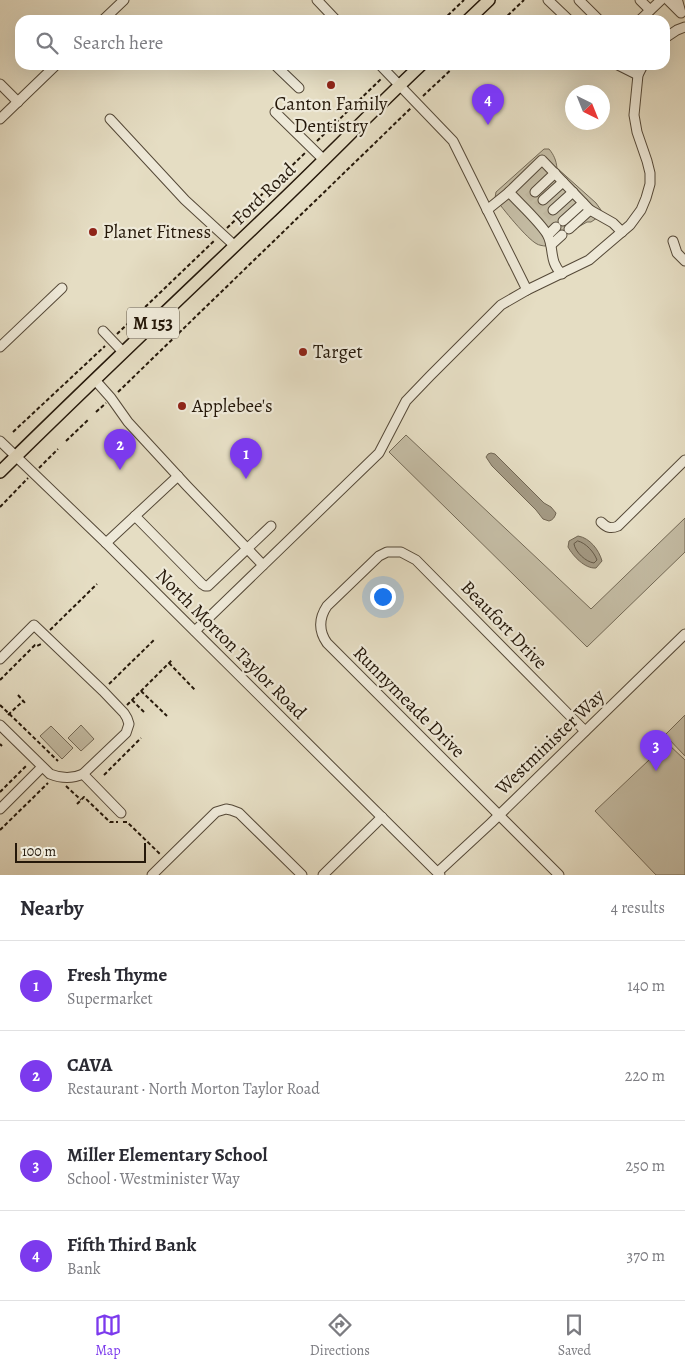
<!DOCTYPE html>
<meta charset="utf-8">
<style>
:root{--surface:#fff;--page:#f7f7f7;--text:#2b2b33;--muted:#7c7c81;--line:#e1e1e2;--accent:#7c3aed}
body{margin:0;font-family:Alegreya,serif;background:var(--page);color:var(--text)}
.compass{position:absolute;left:565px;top:85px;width:45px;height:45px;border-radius:50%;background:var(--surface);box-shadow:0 5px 20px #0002;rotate:137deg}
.scale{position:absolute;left:15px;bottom:12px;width:131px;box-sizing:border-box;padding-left:5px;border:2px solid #25180a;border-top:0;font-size:14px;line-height:18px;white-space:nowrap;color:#25180a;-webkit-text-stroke:4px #eee9d8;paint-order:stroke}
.you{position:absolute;left:382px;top:596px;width:18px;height:18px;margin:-12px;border:4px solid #fff;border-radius:50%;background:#1a73e8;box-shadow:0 0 0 8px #1a73e833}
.badge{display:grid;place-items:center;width:32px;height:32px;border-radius:50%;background:var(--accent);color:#fff;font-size:16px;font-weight:700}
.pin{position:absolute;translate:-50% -41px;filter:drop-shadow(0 1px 2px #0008)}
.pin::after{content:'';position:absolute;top:26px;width:18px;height:15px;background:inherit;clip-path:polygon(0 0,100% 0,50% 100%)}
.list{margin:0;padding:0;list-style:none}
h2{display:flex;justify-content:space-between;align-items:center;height:65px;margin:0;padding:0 20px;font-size:21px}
h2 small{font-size:16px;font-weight:400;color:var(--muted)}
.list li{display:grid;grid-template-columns:32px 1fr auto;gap:15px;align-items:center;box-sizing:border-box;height:90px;padding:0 20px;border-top:1px solid var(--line)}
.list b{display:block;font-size:19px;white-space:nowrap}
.list p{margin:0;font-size:16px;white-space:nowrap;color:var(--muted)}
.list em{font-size:16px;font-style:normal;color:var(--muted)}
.icon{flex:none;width:28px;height:28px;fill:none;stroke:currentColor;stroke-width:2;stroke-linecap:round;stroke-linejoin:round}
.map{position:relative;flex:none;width:685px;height:875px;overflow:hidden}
.search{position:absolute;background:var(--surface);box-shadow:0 5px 20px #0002;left:15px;right:15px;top:15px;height:55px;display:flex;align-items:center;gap:12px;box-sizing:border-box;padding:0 18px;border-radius:15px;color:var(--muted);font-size:19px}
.sheet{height:425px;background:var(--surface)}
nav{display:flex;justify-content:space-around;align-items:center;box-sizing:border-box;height:70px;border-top:1px solid var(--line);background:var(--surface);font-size:14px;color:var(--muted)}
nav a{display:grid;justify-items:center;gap:2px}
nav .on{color:var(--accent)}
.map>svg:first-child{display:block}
.green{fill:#c4bca4;stroke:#746a57}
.water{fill:#a49a84;stroke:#716653}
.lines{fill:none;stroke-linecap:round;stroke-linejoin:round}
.shore{stroke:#645947;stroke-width:1}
.minor-tunnel{stroke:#bfb69e;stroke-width:9;stroke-dasharray:9 4.5;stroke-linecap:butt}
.minor-casing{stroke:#554938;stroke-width:11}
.major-casing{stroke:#25180a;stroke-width:14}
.path{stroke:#25180a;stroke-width:2;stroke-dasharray:4 2.5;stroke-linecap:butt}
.minor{stroke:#eee9d8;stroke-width:9}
.major{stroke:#e5ddc3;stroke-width:11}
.poi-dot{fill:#8f2418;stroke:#eee9d8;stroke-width:2}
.labels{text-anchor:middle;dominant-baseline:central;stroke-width:4.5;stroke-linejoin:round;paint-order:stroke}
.shield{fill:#eee9d8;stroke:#615748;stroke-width:1}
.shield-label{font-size:18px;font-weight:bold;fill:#25180a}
.poi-label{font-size:19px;fill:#25180a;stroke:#eee9d8;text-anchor:start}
.street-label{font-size:19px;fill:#25180a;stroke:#eee9d8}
</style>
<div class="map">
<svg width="685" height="875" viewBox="0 0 685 875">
<rect width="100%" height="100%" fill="#e5ddc3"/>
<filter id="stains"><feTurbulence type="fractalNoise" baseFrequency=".004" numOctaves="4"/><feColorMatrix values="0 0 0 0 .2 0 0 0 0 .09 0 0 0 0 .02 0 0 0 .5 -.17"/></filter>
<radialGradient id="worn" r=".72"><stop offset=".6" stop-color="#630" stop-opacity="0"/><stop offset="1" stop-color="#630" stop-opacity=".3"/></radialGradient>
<g class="green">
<path d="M544,149h5c5,6 7,11 8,19l39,35 5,7 -1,6 -9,6h-4l-42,24c-1,0 -7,-1 -8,-2 -10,-5 -35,-36 -42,-46l1,-6z"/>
<polygon points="406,435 591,609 685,518 685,552 587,647 389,452"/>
<polygon points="685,715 685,756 665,735"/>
<polygon points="81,725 94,739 81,751 68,738"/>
<polygon points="51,726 73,748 62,759 40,736"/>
<polygon points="667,743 685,760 685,875 656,875 595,811"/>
</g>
<g class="water">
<path d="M491,453l4,1 49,49 7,4 5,6c-1,4 -3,7 -7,8l-6,-2 -7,-9 -44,-44 -6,-9 2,-3z"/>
<path d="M578,536c12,2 21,14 24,25l-6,7c-11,1 -23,-12 -28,-21l1,-6z"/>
</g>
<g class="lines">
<path class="shore" d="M578,541c8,2 16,11 19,19l-3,3c-8,-1 -19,-11 -20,-19z"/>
<g class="minor-tunnel">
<polyline points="528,198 535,192"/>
<polyline points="537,206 543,200"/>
<polyline points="546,217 553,210"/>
</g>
<defs>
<g id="minor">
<polyline points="317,0 336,20"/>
<polyline points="548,0 569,20"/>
<polyline points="579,0 599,20"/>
<polyline points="640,0 650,10"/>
<polyline points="668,0 681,13 678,2 676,0"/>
<polyline points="103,20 124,0"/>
<polyline points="640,20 661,0"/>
<polyline points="665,38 677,30 685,27"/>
<polyline points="275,65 299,88"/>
<polyline points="618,65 638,75"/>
<polyline points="0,84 18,102"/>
<polyline points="275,112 324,160"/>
<polyline points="0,119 56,65"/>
<polyline points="110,119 185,200 235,246"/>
<path d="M509,192c10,11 30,29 38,42 8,14 1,27 15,40"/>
<polyline points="535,192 555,173"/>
<polyline points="543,200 563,182"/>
<polyline points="487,210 508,193 542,160 590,210 613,223 622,232"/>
<polyline points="553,210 573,192"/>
<polyline points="563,221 583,203"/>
<polyline points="569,229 590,210"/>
<polyline points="548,235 556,227"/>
<polyline points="673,241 677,253 685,261"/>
<polyline points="551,245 562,235"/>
<polyline points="527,290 589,260 630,225 641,210 646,198 650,184 650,173 647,161 637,132 634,115 638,75 643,65"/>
<polyline points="103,331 123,352"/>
<polyline points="0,347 62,288"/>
<polyline points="95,380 111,398 128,422 187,486 263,565"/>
<polyline points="0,441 106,543 440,875"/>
<polyline points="135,516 202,584 205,586 208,586 271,526"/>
<path d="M601,522c6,6 10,7 17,4l67,-66"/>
<polyline points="106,543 178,476"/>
<polyline points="195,631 379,453 406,401 430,376 501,305 527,290 453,141 380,65"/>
<path d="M0,659l34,-34 69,66 21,22 3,5 2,6 -3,9 -43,41c-11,5 -23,4 -33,0l-50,-49"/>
<polyline points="83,774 121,813"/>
<polyline points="0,809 42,767"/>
<polyline points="438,872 491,823 685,634"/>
<polyline points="152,875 216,812 226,809 231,810 239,813 302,875"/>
<polyline points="323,875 382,817"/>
<path d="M559,875l-232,-232c-9,-13 -8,-25 0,-37l52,-50 8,-4h14l15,8 169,171"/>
</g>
<g id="major">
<polyline points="468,20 489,0"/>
<path d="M0,472c87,-86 176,-170 264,-254 53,-50 104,-103 157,-153"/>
</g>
</defs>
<use href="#minor" class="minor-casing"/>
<use href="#major" class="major-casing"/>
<g class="path">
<polyline points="443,20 464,0"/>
<polyline points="503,20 524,0"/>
<polyline points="423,96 456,65"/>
<polyline points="317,141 382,78"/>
<polyline points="227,228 305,153"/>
<polyline points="117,334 215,240"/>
<polyline points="118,392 411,108"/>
<polyline points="96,412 106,403"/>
<polyline points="13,432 105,346"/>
<polyline points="66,441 89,419"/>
<polyline points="39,468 58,449"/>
<polyline points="0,507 28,478"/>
<polyline points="50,630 97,584"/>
<polyline points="169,663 195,690"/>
<polyline points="0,680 35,645 37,646 41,644"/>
<polyline points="109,684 154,640"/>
<polyline points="141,691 167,716"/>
<polyline points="18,695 25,703"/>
<polyline points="132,700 144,712"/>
<polyline points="0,705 58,761"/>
<polyline points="127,705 172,660"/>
<polyline points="8,715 23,701"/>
<polyline points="0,744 2,746"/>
<polyline points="104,775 141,738"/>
<polyline points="66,786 81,800"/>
<polyline points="0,792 27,765"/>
<polyline points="77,804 84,797 110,822 118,822"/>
<polyline points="123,822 127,822 160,854"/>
<polyline points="0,830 48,783"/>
</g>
<use href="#minor" class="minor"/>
<use href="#major" class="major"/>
</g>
<g class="poi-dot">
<circle cx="331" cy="85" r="5"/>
<circle cx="93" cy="232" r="5"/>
<circle cx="303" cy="352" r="5"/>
<circle cx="182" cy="406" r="5"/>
</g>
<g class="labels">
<rect class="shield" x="127" y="307.5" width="52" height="31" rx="4"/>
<g class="shield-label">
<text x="153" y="323">M 153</text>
</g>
<g class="poi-label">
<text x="331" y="104" text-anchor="middle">Canton Family<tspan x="331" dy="22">Dentistry</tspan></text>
<text x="103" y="232">Planet Fitness</text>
<text x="313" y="352">Target</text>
<text x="192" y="406">Applebee's</text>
</g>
<g class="street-label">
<text transform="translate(264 194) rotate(-44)">Ford Road</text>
<text transform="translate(504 625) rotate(46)">Beaufort Drive</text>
<text transform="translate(231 644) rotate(45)">North Morton Taylor Road</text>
<text transform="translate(409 702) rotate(45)">Runnymeade Drive</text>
<text transform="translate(550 742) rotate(-44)">Westminister Way</text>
</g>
</g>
<rect width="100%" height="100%" filter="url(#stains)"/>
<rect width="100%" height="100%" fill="url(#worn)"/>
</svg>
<svg class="compass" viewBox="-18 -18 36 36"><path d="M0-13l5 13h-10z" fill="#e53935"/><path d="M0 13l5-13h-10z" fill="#7c7c81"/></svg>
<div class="scale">100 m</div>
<div class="you"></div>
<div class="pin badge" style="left:246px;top:479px">1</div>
<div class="pin badge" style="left:120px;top:470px">2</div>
<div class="pin badge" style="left:656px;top:771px">3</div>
<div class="pin badge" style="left:488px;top:125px">4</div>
<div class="search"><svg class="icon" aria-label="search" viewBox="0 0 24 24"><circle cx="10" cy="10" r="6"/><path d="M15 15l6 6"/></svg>Search here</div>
</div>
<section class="sheet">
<h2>Nearby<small>4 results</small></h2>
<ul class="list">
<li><span class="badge">1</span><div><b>Fresh Thyme</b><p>Supermarket</p></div><em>140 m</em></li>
<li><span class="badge">2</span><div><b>CAVA</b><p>Restaurant · North Morton Taylor Road</p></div><em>220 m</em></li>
<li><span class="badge">3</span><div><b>Miller Elementary School</b><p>School · Westminister Way</p></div><em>250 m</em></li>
<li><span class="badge">4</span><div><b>Fifth Third Bank</b><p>Bank</p></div><em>370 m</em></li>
</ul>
</section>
<nav>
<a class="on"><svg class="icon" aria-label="map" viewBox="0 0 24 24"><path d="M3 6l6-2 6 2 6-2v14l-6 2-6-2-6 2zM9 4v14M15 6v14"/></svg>Map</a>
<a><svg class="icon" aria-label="directions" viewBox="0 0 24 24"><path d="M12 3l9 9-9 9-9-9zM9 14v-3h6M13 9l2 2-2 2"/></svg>Directions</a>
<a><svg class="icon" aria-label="saved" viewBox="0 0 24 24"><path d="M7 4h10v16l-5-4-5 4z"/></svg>Saved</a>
</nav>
